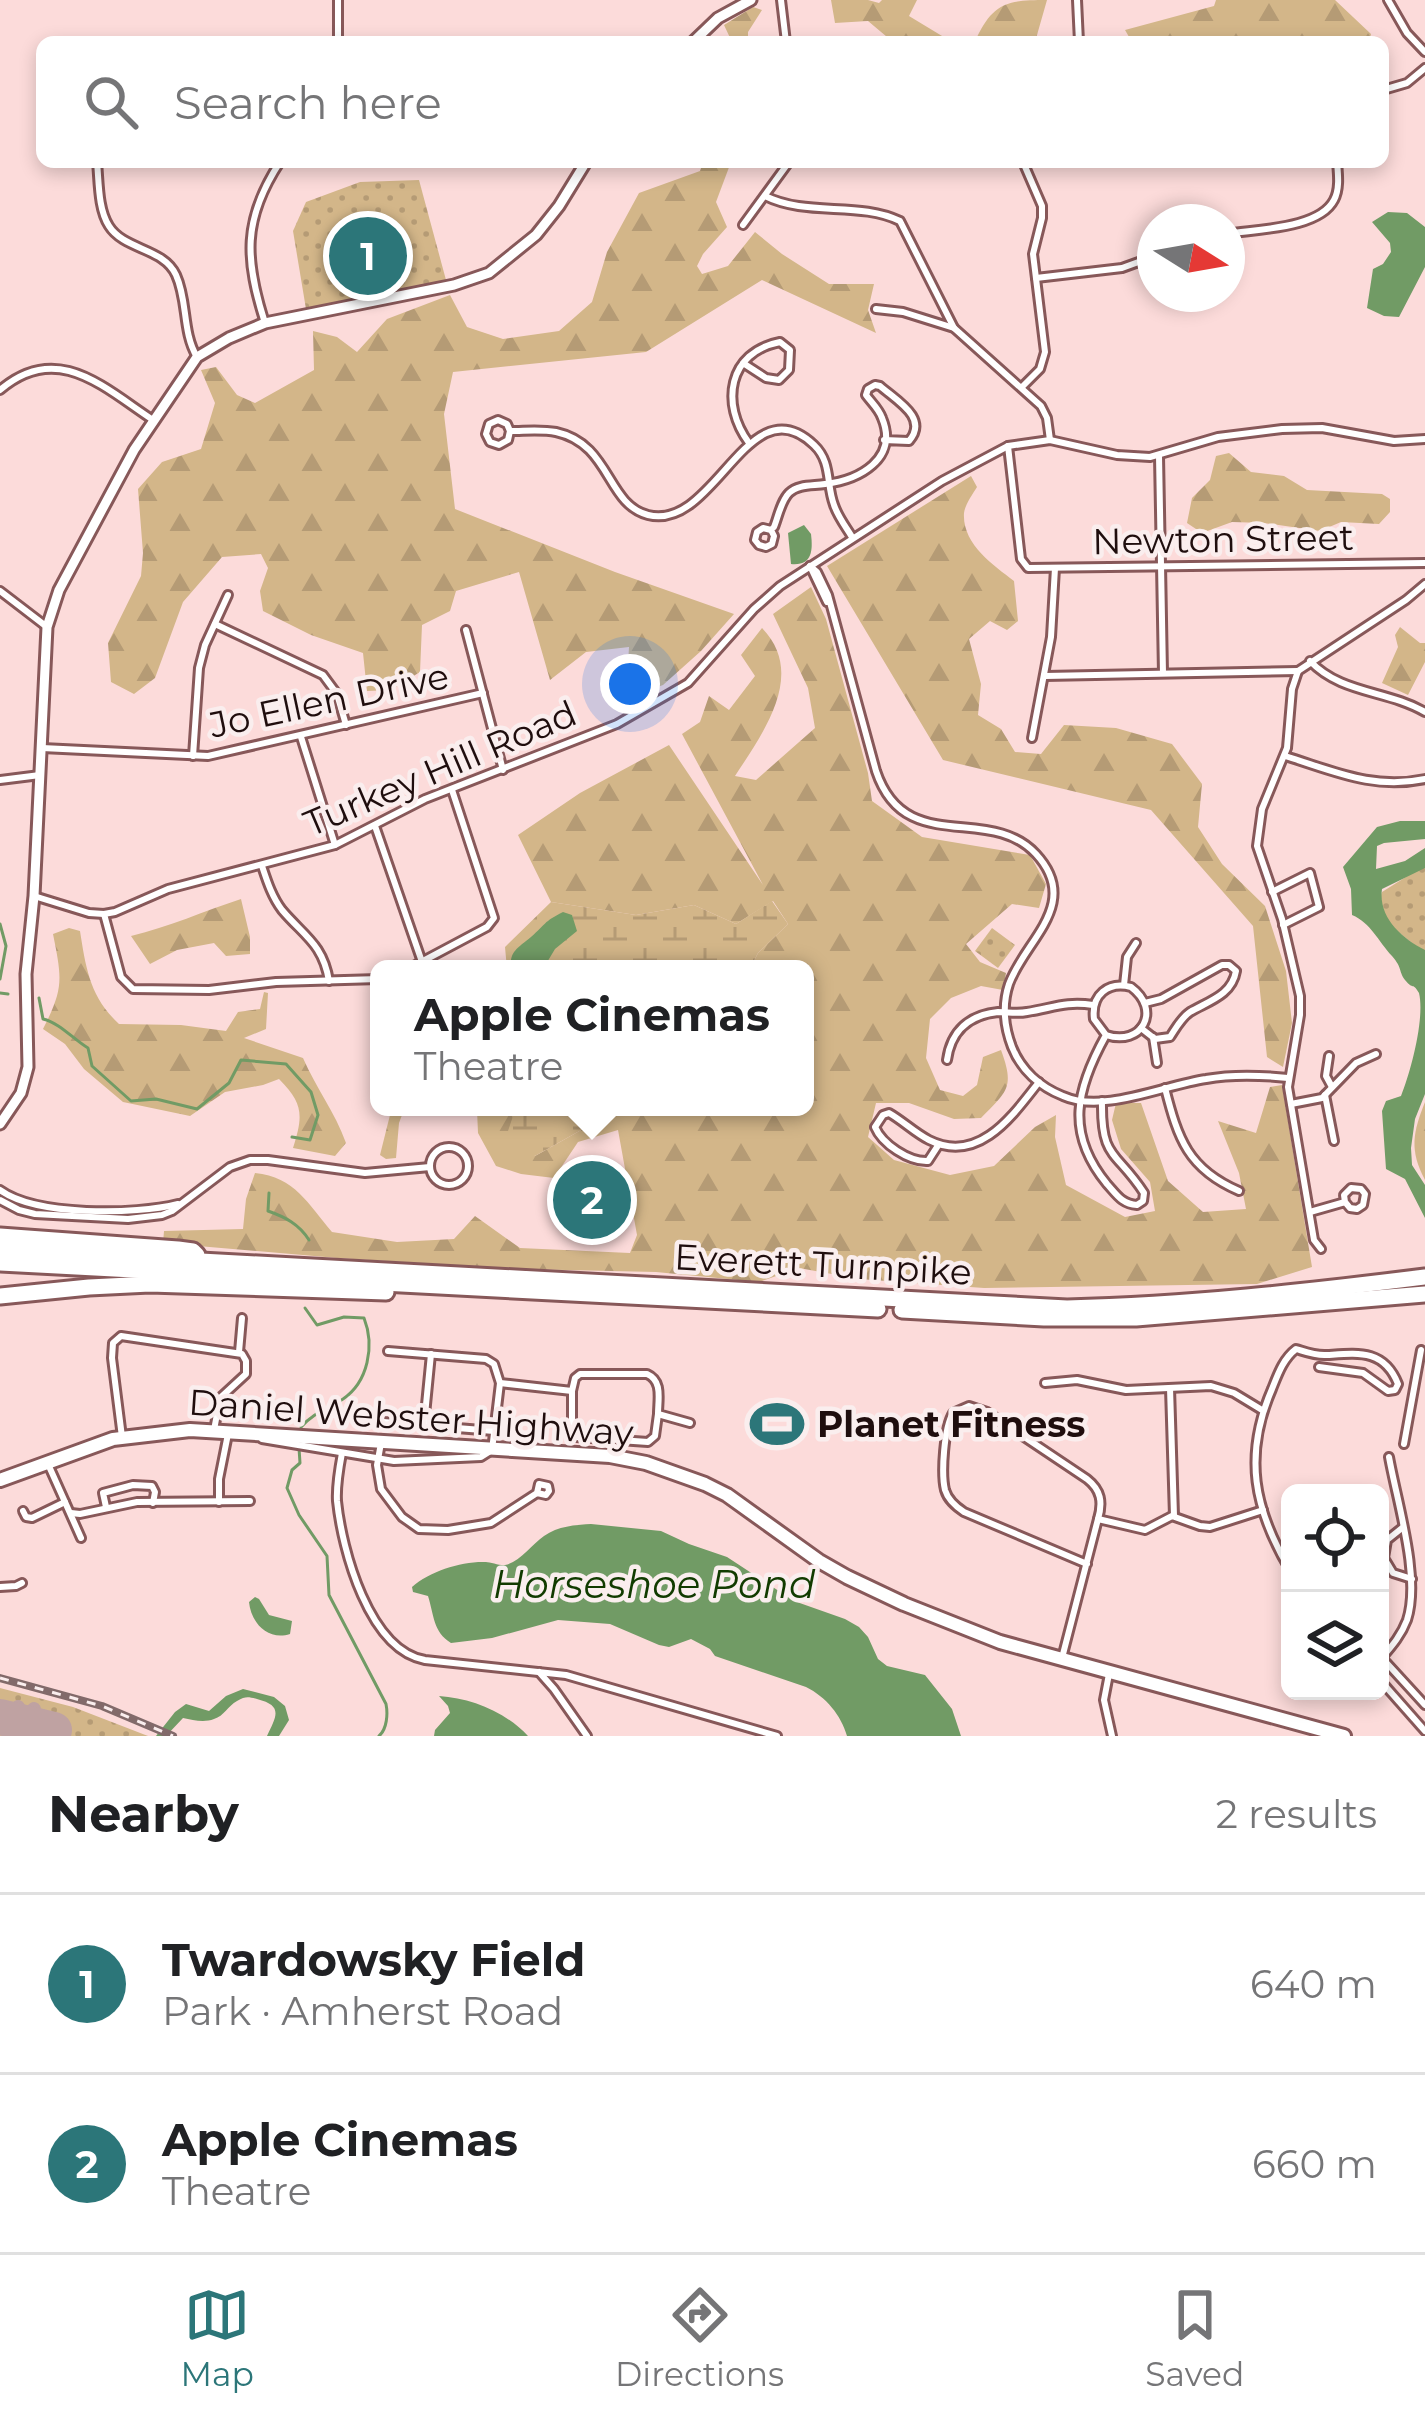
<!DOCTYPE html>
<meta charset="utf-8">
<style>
:root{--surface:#fff;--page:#f2f2f2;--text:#202124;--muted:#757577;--line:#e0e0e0;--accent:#2c7679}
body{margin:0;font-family:Montserrat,sans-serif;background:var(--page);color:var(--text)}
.controls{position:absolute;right:36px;bottom:36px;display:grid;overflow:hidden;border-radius:18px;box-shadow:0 6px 18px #0003}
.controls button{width:108px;height:108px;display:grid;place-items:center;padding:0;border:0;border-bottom:3px solid var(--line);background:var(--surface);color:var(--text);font:60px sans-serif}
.compass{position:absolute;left:1137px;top:204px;width:108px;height:108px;border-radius:50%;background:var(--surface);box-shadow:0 6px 18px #0003;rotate:101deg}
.you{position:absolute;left:630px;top:684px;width:42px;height:42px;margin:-30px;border:9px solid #fff;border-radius:50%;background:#1a73e8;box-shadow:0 0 0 18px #1a73e833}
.badge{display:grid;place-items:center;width:78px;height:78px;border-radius:50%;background:var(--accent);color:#fff;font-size:39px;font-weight:700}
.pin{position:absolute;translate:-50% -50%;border:6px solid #fff;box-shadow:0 3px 12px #0006}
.popup{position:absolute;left:370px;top:960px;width:444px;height:156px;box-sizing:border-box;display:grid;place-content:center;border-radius:18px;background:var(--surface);filter:drop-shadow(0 3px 9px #0005);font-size:39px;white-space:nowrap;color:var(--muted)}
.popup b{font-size:45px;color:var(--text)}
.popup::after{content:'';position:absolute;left:50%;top:100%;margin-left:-24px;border:24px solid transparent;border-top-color:var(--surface)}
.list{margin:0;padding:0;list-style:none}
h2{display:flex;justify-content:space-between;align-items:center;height:156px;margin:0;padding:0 48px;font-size:51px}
h2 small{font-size:39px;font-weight:400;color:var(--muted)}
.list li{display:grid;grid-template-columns:78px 1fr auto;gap:36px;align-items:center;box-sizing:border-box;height:180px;padding:0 48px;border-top:3px solid var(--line)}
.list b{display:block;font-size:45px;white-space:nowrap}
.list p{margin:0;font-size:39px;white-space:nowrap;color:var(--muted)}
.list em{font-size:39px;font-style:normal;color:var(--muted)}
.icon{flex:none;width:66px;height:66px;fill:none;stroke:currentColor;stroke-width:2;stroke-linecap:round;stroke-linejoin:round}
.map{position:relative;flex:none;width:1425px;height:1736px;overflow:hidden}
.search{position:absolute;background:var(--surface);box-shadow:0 6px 18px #0003;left:36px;right:36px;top:36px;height:132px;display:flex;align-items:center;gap:30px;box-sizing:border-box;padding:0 42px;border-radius:18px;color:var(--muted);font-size:45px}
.sheet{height:516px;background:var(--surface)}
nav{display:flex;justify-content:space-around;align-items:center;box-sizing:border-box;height:168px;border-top:3px solid var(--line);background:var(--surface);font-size:33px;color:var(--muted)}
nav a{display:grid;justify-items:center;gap:6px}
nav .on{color:var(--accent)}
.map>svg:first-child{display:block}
.grass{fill:url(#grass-dots)}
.forest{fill:url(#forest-firs)}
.wetland{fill:url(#wetland-marsh)}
.water{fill:#719b65}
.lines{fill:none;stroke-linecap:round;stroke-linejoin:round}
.stream{stroke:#719b65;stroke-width:3}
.taxiway{stroke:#bfa2a2;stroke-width:14}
.runway{stroke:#bfa2a2;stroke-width:36}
.minor-casing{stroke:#875859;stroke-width:12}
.tertiary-casing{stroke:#875859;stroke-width:15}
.primary-casing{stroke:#875859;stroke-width:18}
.motorway-casing{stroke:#875859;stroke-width:21}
.minor{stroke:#fff;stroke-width:6}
.tertiary{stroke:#fff;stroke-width:9}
.primary{stroke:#fff;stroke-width:12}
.motorway{stroke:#fff;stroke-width:15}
.rail-casing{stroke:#826a6a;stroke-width:8}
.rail{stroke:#faeeee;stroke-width:3;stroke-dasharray:9;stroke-linecap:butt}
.labels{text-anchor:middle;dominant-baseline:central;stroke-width:9;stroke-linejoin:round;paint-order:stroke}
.street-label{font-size:36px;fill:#1f0e0e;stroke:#faeeee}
.poi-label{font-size:36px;font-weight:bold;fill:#1f0e0e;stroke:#faeeee;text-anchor:start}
.water-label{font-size:39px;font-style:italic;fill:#113b00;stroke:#faeeee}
</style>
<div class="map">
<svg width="1425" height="1736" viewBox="0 0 1425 1736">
<defs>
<pattern id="grass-dots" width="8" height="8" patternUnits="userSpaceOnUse" patternTransform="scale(3)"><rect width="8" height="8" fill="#d3b689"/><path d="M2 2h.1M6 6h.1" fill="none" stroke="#b59b75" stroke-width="1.8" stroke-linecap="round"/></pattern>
<pattern id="forest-firs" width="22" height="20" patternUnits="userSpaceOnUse" patternTransform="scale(3)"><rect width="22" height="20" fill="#d3b689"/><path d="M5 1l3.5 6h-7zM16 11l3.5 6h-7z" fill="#b59b75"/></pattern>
<pattern id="wetland-marsh" width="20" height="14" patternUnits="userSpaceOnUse" patternTransform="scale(3)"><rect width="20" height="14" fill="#d3b689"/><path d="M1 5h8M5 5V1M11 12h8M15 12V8" fill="none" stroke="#b59b75"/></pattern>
</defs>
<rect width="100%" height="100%" fill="#fcdbda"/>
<g class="grass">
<polygon points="419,180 446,280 306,309 293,231 306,202 360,182"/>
<path d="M1425,865v87c-11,-7 -38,-27 -44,-40 -3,-7 -1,-14 1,-20z"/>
<polygon points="992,928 1015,945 998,968 975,951"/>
<polygon points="0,1688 73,1707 148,1736 0,1736"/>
</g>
<g class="forest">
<path d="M831,0h37l11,3 3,-3h35l-8,16 38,23 30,-2c17,-35 32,-37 70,-37l-12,42h-142l-25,-21 -33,2z"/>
<polygon points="1216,0 1335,0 1371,34 1369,42 1132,42 1125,30 1214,6"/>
<polygon points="753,7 762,10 748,32 748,42 732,42 724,25"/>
<polygon points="703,162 731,162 716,202 727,227 703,254 697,266 702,274 728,266 755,232 782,254 829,284 874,284 868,310 876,333 762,280 646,352 453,372 444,414 455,509 615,572 734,614 701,651 663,685 626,699 629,647 586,652 550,680 519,572 456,591 450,611 422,625 420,672 391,690 367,691 363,653 311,635 263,611 260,591 268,568 261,554 222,557 183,602 155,678 134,694 111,682 108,643 141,576 143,553 138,489 162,462 201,449 215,403 201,370 216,367 237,395 255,403 314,370 313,331 337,337 357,352 387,319 450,295 467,327 503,339 559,331 592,302 607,252 639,193 700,171"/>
<polygon points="1229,453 1251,472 1284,476 1307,490 1382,494 1390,499 1390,512 1379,524 1341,522 1320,531 1264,523 1232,522 1202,533 1187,523 1192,498 1210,480 1216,456"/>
<path d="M971,476l6,11c-5,8 -12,18 -13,26 -2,31 29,52 50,68l4,40 -11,9 -17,-9 -21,18 12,45 -3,31 23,14 14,23 26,2 23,-29 52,3 56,16 30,40 -4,43 24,37 43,42 21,65 6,52 -9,44 -16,-10 -14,-131 -102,-116 -208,-50 -116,-194z"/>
<path d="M811,587l15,32 42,154 4,28 50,36 108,18 16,29 -7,24 -27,-4 -46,40 14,18 26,11 -3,17 -22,-4 -30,12 -21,21 -4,39 14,32 23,6 14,-11 6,-28 18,-7c14,38 6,41 -20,68l-27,1 -45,-16h-33l-8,34 26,23 56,15 44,-9 41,-39 21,-12 -1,22 11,48 59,32 30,-6 -5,-29 -29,-33 -9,-29 4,-17h25l27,78 35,31 43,-3 -7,-36 -21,-52 38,12 14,-46 12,-2 30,182 -55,17 -273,4 -125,-9 -60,-11 -40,14 -103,-10 -136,-3 -183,-11 -174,-15 1,-12 79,-2 3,-30 9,-26c40,4 53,31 77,59l65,10 57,-3 21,-23 45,32 110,5 7,-18 -19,-105 -40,12 -24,36 -33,-4 -25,-8 -18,-33 -1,-23 -5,-3h44l-3,6 22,43 80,-45 36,-4h154v-138h-55l8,-16 30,-29 -15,-23 -37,23 -42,-19 -58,10 -85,-13 -33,-67 62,-42 89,-48 94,140 -81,-151 18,-12 9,-26 20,14 26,-34 -14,-21 21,-27c45,46 1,105 -27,148l21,4 59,-52 -7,-40 -35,-74z"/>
<polygon points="1400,627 1420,643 1425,643 1425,662 1408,695 1382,683 1398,647 1395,635"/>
<path d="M241,899l9,38v17l-24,2 -12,-13 -37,7 -27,14 -19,-28c38,-9 73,-25 110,-37z"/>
<path d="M69,928l11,3c6,38 10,66 39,93l62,1 45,6 12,-19 22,-3 4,-17 4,1 -2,36 -22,9 59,20c13,30 32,54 43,85l-11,13 -42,-8c10,-32 11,-44 -14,-69l-16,6 -38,7 -35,24 -67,-14 -39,-33 -19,-25 -22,-15c21,-41 19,-50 10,-95z"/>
<path d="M1425,1102v78c-16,-30 -12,-48 0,-78z"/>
<polygon points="392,1107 405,1107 399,1123 396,1158 386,1159 380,1155"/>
</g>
<g class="wetland">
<polygon points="772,901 788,924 758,953 750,969 507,969 505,947 551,902 636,915 694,905 736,924"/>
<polygon points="516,1107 651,1107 615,1111 535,1156 506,1137"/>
</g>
<g class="water">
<polygon points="1388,212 1407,213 1425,227 1425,267 1399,317 1384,316 1367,308 1373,269 1383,264 1391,252 1390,243 1372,222"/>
<path d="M804,525l7,9c2,17 1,32 -20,30l-3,-31z"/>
<path d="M1400,821h25v18l-41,4 -7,3 -1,23 29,-8 20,-13v20l-43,21c-4,28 19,49 43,61v144l-10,25 -4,29 1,17 13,20v33l-20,-39 -19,-10 -4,-58 4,-10 15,-5c10,-25 24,-78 18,-103 -7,-12 -5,-2 -14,-13 -7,-10 -2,-11 -13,-24 -14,-15 -21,-33 -40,-41l-1,-26 -8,-22 34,-40z"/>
<path d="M563,912l9,3 5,16 -22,18 -12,20h-32c-2,-18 7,-21 20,-32 15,-13 12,-15 32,-25z"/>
<path d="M591,1524l70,7 28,13 38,13 67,44 51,18 14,8 9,10 10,22 9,7 38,9 27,34 9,27h-114c-6,-21 -21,-39 -41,-49l-91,-31 -5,-7 -19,-10 -22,8 -10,-2 -49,-21 -52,-4 -66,18 -41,5c-18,-11 -17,-28 -23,-47l-15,-4 -1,-5c18,-16 50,-26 74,-25 4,0 15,4 19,3 15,-3 27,-21 39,-29 14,-10 31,-11 47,-12z"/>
<path d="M255,1597l4,2 10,16 23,6 -2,13c-22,7 -39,-11 -41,-32z"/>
<path d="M243,1689l31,8 11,9 4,14 -10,16h-12c9,-20 17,-30 -10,-37 -9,-2 -11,-3 -20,2 -9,5 -13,15 -23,18 -10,4 -21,1 -31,-1l-17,18h-10l19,-24 11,-8 23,7 17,-15z"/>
<path d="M439,1696c32,2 67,16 89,40h-94l1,-6 15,-17 -2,-7z"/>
</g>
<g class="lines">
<g class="stream">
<polyline points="0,924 6,946 0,979"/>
<polyline points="0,993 8,994"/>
<path d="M39,998l4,21c17,4 30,20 45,29l4,18 39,35 25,-2 41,10 32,-26 12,-23 45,4 25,28 7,23 -8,25 -18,-3"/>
<path d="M269,1193l-1,18c17,6 31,13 41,29"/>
<path d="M301,1427c12,-14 26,-18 42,-28 25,-17 32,-53 21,-81l-20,-1 -27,8 -12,-17"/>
<path d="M299,1448l1,15 -8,7 -5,18 12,27 28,41 2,39 57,109c2,10 1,25 -7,32"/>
</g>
<g class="taxiway">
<polyline points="14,1721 18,1707"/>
<polyline points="30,1725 34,1709"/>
</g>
<polyline class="runway" points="0,1717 54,1730"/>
<defs>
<g id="minor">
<polyline points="338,0 338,42"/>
<polyline points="781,0 786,42"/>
<polyline points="1077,0 1079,42"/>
<polyline points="1388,0 1407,33 1425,52"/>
<polyline points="1383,90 1407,83 1425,68"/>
<path d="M97,162c2,20 1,47 12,64 15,24 55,22 67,49 12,26 6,57 21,82"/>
<path d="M765,196c42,21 94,5 135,25l54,107"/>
<polyline points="743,225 789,162"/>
<path d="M1227,234c29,-5 92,-5 107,-34 6,-11 4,-26 3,-38"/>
<polyline points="1036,278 1122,268 1155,256"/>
<polyline points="876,309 903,312 954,328 1041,406 1047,418 1050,440"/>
<path d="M265,323c-20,-63 -23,-103 15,-161"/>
<path d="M743,363l23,15 13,2 10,-10 1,-20 -10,-8c-52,10 -60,62 -31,101"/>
<polyline points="1022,387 1040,369 1045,352 1033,254 1042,218 1042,206 1023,162"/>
<path d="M0,390c57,-49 103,-3 153,30"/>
<path d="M510,431l-2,9 -9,5 -9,-3 -4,-8 3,-10 9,-4 9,4 3,7c15,0 31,-2 46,1 55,12 50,72 92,83 67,17 100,-133 166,-70 18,17 12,39 20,60 4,12 12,22 18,32"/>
<polyline points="1008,446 1021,559 1028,568 1425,563"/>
<polyline points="1159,456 1163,673"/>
<path d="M771,530l3,6 -2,8 -6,3 -7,-2 -4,-5 2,-8 6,-4 8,2 3,-3c4,-10 7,-26 15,-34 9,-9 24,-7 36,-9 34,-4 74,-25 57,-66 -3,-9 -11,-16 -16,-23l2,-6 7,-4 5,1c17,15 49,32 29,55l-25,-1"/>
<path d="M810,566l7,6 11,23 48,176c29,87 113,32 160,83 46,50 -11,86 -27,130 -7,21 -5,42 3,63 9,23 28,40 51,49 40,18 101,-11 143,-17 27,-5 54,-4 82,-1"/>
<polyline points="810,566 827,602"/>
<polyline points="0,591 47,627"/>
<polyline points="215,624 323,675 337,694 346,725"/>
<polyline points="466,630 503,770"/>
<path d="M1310,661c31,33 77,29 115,51"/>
<polyline points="1045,676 1298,671"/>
<polyline points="301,737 335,845"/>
<polyline points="1032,738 1051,637 1055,568"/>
<polyline points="42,748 208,756 483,693"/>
<polyline points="193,756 199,668 205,645 228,595"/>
<path d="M1285,756c49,15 88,34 140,23"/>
<polyline points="0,780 40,775"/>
<polyline points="375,826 421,959"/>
<path d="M262,866c5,15 10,31 20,44 22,26 41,34 47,71"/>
<polyline points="1272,892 1310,873 1319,907 1283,925"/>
<polyline points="34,896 89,913 104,914 115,912 168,889 335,845 425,799 617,724 688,683 754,609 780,586 942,481 1008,446 1050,440 1117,455 1150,457 1218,437 1282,429 1322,428 1394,441 1425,439"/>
<polyline points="104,914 121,977 133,989 209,990 276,982 379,979"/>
<polyline points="408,969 487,927 494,918 452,790"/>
<polyline points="1124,985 1127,957 1136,943"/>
<path d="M1141,1028l14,11 15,-2c6,-9 11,-19 20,-25 19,-11 42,-17 46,-41l-7,-6h-7l-61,34 -16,4"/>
<polyline points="1153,1037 1157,1063"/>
<polyline points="1329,1056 1326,1076 1332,1087"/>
<path d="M947,1060c4,-29 22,-45 51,-48 10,0 19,2 29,0 26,-4 38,-11 66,-7"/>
<path d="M1165,1088c13,51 23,81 74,103"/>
<polyline points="1325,1095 1334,1141"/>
<path d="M1102,1101c-1,59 14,49 42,92l-1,8 -6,4c-15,-1 -20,-10 -30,-21 -42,-51 -31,-95 -1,-149 36,12 56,-25 25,-48 -23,-6 -40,8 -37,32l12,16"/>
<polyline points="1291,1104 1322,1098 1356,1063 1376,1054"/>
<path d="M939,1144l-11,17c-19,1 -46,-17 -53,-34l8,-12 6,-2c14,8 26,20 40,27 50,25 84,-25 110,-58"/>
<circle cx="449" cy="1166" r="19"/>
<path d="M0,1190c36,26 135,25 178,14"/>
<polyline points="0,1200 19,1210 35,1214 128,1219 162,1215 172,1211 230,1167 250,1160 268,1160 365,1173 430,1167"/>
<polyline points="1310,1212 1345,1202 1350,1208 1357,1209 1363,1205 1365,1194 1361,1189 1351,1188 1344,1195 1345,1202"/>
<polyline points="1321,1249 1314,1240 1288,1087 1300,1015 1300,996 1282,919 1257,846 1262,809 1287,748 1292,689 1298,671 1406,600 1425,584"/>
<path d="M388,1351l98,8 8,5 6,19 72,8 3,-13 5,-4h67c16,7 11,25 11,40l32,9"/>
<polyline points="239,1352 242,1318"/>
<polyline points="1045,1383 1077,1380 1126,1390 1211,1386 1234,1393 1262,1410"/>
<polyline points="1170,1388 1174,1516"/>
<polyline points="572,1392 572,1432 576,1437 648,1442 655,1436 658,1414"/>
<polyline points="368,1418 371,1421 494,1431"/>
<polyline points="424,1425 431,1354"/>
<polyline points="122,1437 112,1358 113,1343 121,1336 242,1354 246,1361 246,1374 220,1398 214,1430"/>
<polyline points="262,1439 394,1461 481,1457 492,1450 500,1383"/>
<polyline points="381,1443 377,1465 381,1489 402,1517 419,1529 448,1530 491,1523 537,1493 546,1495 549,1491 548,1486 539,1484 537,1493"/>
<polyline points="1404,1444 1421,1350"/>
<path d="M342,1453c-3,16 -6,32 -5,48 5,49 32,149 88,159l141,15 211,61"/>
<polyline points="65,1502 81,1538"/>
<polyline points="219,1502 219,1479 228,1434"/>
<polyline points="106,1507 103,1493 133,1485 152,1486 155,1492 153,1503"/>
<polyline points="23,1511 26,1517 32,1518 65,1502 48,1464"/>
<polyline points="71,1513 80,1514 137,1502 250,1501"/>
<polyline points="1098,1519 1145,1530 1172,1516 1200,1526 1210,1527 1263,1510"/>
<polyline points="1402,1528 1387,1540 1384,1558 1393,1573 1412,1579"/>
<path d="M1290,1570c-36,-61 -47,-114 -18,-181 6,-15 11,-30 24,-40 10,3 20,7 31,6 31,-2 57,-6 71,29l-3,6 -7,1 -25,-18 -44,-6"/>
<polyline points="0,1587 16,1586 22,1583"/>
<path d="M1062,1658l36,-139c5,-17 3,-29 -11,-40l-100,-67 -18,-6 -16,7c-9,15 -12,60 -8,77 3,10 10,16 19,22l123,52"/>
<polyline points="1383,1659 1425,1705"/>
<path d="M1380,1660c11,-13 21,-24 27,-40 14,-43 -10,-118 -18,-163"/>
<polyline points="539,1672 554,1689 587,1736"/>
<polyline points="1109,1674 1104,1700 1112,1736"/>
<polyline points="1380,1680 1425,1731"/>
</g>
<g id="tertiary">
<polyline points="693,42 718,18 751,0"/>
<polyline points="0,1124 21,1093 28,1067 26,974 34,896 47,627 59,590 134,450 197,357 229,338 265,323 454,285 489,273 536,235 559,206 586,162"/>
</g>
<polyline id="primary" points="0,1480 113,1439 190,1430 610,1456 646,1463 705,1484 727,1495 819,1561 847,1577 904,1604 1000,1642 1344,1736"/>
<g id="motorway">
<polyline points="0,1236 178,1249 193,1251 197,1255"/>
<path d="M0,1250l1067,58c123,-3 237,-16 358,-31"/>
<polyline points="0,1263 878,1309"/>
<polyline points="0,1296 89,1287 150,1284 386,1292"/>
<polyline points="902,1310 1044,1318 1136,1318 1425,1294"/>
</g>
</defs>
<use href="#minor" class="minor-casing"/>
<use href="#tertiary" class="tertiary-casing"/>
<use href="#primary" class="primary-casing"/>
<use href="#motorway" class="motorway-casing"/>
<use href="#minor" class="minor"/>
<use href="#tertiary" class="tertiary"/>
<use href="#primary" class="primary"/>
<use href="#motorway" class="motorway"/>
<defs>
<polyline id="rail" points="0,1678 102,1706 173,1736"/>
</defs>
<use href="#rail" class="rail-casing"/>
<use href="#rail" class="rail"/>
</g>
<defs>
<symbol id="stadium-bare" viewBox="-9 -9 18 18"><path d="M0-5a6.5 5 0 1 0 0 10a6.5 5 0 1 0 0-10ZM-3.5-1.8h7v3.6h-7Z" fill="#2c7679" stroke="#faeeee" stroke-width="2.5" paint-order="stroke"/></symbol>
</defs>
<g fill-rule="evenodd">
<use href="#stadium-bare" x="739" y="1386" width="76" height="76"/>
</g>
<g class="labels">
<g class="street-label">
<text transform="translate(1223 539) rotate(-1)">Newton Street</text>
<text transform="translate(329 700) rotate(-12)">Jo Ellen Drive</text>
<text transform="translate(440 768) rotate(-23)">Turkey Hill Road</text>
<text transform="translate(823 1264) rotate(3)">Everett Turnpike</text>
<text transform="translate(411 1417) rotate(4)">Daniel Webster Highway</text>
</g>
<g class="poi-label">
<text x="817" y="1424">Planet Fitness</text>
</g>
<g class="water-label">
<text x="654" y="1584">Horseshoe Pond</text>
</g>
</g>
</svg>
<div class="controls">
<button><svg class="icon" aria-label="locate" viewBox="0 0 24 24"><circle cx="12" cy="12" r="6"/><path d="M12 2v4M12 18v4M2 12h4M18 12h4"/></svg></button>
<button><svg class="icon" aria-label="layers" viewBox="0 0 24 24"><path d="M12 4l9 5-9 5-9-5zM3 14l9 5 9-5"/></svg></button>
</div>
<svg class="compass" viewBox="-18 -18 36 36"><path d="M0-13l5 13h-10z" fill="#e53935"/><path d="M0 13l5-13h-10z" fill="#757577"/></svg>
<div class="you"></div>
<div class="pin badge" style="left:368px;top:256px">1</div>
<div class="pin badge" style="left:592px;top:1200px">2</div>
<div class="popup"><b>Apple Cinemas</b>Theatre</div>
<div class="search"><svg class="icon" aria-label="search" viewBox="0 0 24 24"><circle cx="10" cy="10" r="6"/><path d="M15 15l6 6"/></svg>Search here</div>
</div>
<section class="sheet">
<h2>Nearby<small>2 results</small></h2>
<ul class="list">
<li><span class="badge">1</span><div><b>Twardowsky Field</b><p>Park · Amherst Road</p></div><em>640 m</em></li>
<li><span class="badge">2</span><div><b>Apple Cinemas</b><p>Theatre</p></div><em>660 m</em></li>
</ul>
</section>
<nav>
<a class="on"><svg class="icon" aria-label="map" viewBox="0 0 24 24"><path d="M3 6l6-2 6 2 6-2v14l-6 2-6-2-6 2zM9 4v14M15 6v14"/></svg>Map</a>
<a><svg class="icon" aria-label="directions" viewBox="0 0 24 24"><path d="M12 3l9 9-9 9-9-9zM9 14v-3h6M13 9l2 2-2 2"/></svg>Directions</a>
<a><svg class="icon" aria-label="saved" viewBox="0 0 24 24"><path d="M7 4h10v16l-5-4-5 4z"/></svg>Saved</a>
</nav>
